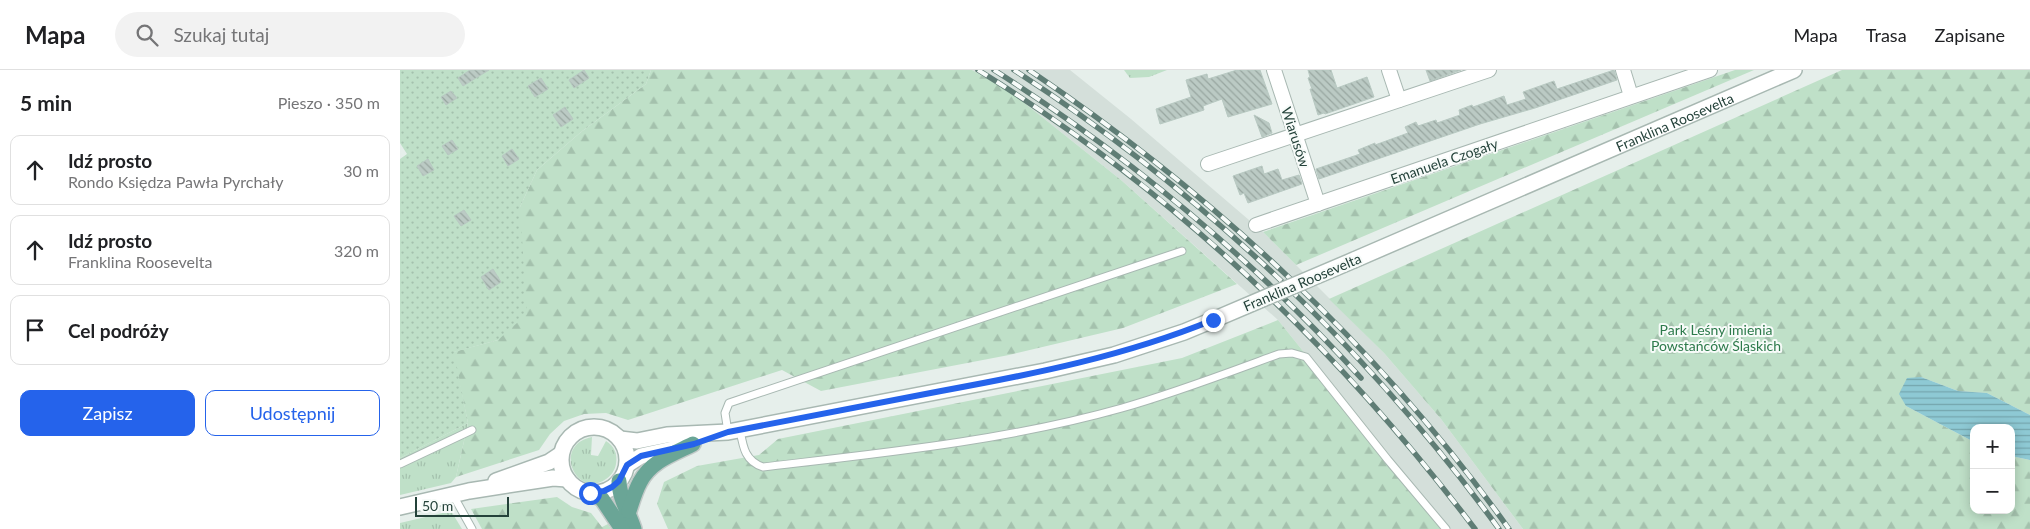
<!DOCTYPE html>
<html lang="pl">
<meta charset="utf-8">
<style>
:root{--surface:#fff;--page:#f2f2f2;--text:#202124;--muted:#757577;--line:#e0e0e0;--accent:#2563eb}
body{margin:0;font-family:Lato,sans-serif;background:var(--page);color:var(--text)}
.controls{position:absolute;right:15px;bottom:15px;display:grid;overflow:hidden;border-radius:10px;box-shadow:0 2px 12px #0003}
.controls button{width:45px;height:45px;display:grid;place-items:center;padding:0;border:0;border-bottom:1px solid var(--line);background:var(--surface);color:var(--text);font:25px sans-serif}
.scale{position:absolute;left:15px;bottom:12px;width:94px;box-sizing:border-box;padding-left:5px;border:2px solid #24423a;border-top:0;font-size:14px;line-height:18px;white-space:nowrap;color:#24423a;-webkit-text-stroke:4px #f7fbf9;paint-order:stroke}
.stop{position:absolute;width:15px;height:15px;margin:-11px;border:4px solid #2563eb;border-radius:50%;background:#fff}
.stop.end{background:#2563eb;border-color:#fff;box-shadow:0 1px 5px #0008}
.list{margin:0;padding:0;list-style:none}
h2{display:flex;justify-content:space-between;align-items:center;height:65px;margin:0;padding:0 20px;font-size:21px}
h2 small{font-size:16px;font-weight:400;color:var(--muted)}
.list li{display:grid;grid-template-columns:32px 1fr auto;gap:15px;align-items:center;box-sizing:border-box;height:70px;margin:0 10px 10px;padding:0 10px;border:1px solid var(--line);border-radius:10px}
.list b{display:block;font-size:19px;white-space:nowrap}
.list p{margin:0;font-size:16px;white-space:nowrap;color:var(--muted)}
.list em{font-size:16px;font-style:normal;color:var(--muted)}
.actions{display:flex;gap:10px;padding:15px 20px}
.actions a{flex:1;padding:11px 0;border:1px solid var(--accent);border-radius:10px;text-align:center;font-size:18px;color:var(--accent)}
.actions .main{background:var(--accent);color:#fff}
.icon{flex:none;width:28px;height:28px;fill:none;stroke:currentColor;stroke-width:2;stroke-linecap:round;stroke-linejoin:round}
.map{position:relative;flex:none;width:1630px;height:459px;overflow:hidden}
header{display:flex;align-items:center;gap:30px;box-sizing:border-box;height:70px;padding:0 25px;background:var(--surface);border-bottom:1px solid var(--line)}
header strong{font-size:24px}
nav{display:flex;gap:28px;margin-inline-start:auto;font-size:18px}
.search{width:350px;height:45px;background:var(--page);display:flex;align-items:center;gap:12px;box-sizing:border-box;padding:0 18px;border-radius:28px;color:var(--muted);font-size:19px}
main{display:flex}
aside{flex:1;background:var(--surface)}
.map>svg:first-child{display:block}
.built{fill:#d4dfda}
.grass{fill:url(#grass-tufts)}
.forest{fill:url(#forest-firs)}
.garden{fill:url(#garden-dots)}
.water{fill:url(#water-rules)}
.building{fill:url(#building-back-hatch);stroke:#b8c9c2}
.lines{fill:none;stroke-linecap:round;stroke-linejoin:round}
.service-casing{stroke:#a8b8b2;stroke-width:9}
.minor-casing{stroke:#a8b8b2;stroke-width:16}
.tertiary-casing{stroke:#a8b8b2;stroke-width:18}
.primary-casing{stroke:#c2cac8;stroke-width:18}
.service{stroke:#fff;stroke-width:7}
.minor{stroke:#fff;stroke-width:14}
.tertiary{stroke:#fff;stroke-width:15}
.primary{stroke:#6aa596;stroke-width:15}
.rail-casing{stroke:#5f7d75;stroke-width:5.5}
.rail{stroke:#f7fbf9;stroke-width:4;stroke-dasharray:11;stroke-linecap:butt}
.tertiary-bridge-casing{stroke:#a8b8b2;stroke-width:18;stroke-linecap:butt}
.tertiary-bridge{stroke:#fff;stroke-width:15}
.route{stroke:#2563eb;stroke-width:6}
.labels{text-anchor:middle;dominant-baseline:central;stroke-width:4;stroke-linejoin:round;paint-order:stroke}
.street-label{font-size:14px;fill:#24423a;stroke:#f7fbf9}
.park-label{font-size:14px;fill:#2d7a4b;stroke:#f7fbf9}
</style>
<header>
<strong>Mapa</strong>
<div class="search"><svg class="icon" aria-label="search" viewBox="0 0 24 24"><circle cx="10" cy="10" r="6"/><path d="M15 15l6 6"/></svg>Szukaj tutaj</div>
<nav><a>Mapa</a><a>Trasa</a><a>Zapisane</a></nav>
</header>
<main>
<aside>
<h2>5 min<small>Pieszo · 350 m</small></h2>
<ul class="list">
<li><svg class="icon" aria-label="ahead" viewBox="0 0 24 24"><path d="M12 20V5M6 11l6-6 6 6"/></svg><div><b>Idź prosto</b><p>Rondo Księdza Pawła Pyrchały</p></div><em>30 m</em></li>
<li><svg class="icon" aria-label="ahead" viewBox="0 0 24 24"><path d="M12 20V5M6 11l6-6 6 6"/></svg><div><b>Idź prosto</b><p>Franklina Roosevelta</p></div><em>320 m</em></li>
<li><svg class="icon" aria-label="arrive" viewBox="0 0 24 24"><path d="M6 21V4h12l-3 4 3 4H6"/></svg><div><b>Cel podróży</b></div></li>
</ul>
<div class="actions"><a class="main">Zapisz</a><a>Udostępnij</a></div>
</aside>
<div class="map">
<svg width="1630" height="459" viewBox="0 0 1630 459">
<defs>
<pattern id="grass-tufts" width="24" height="20" patternUnits="userSpaceOnUse" patternTransform="scale(1.25)"><rect width="24" height="20" fill="#bfe0c8"/><path d="M3 7l-1-3M5 7V3M7 7l1-3M15 17l-1-3M17 17v-4M19 17l1-3" fill="none" stroke="#a4c1ad"/></pattern>
<pattern id="forest-firs" width="22" height="20" patternUnits="userSpaceOnUse" patternTransform="scale(1.25)"><rect width="22" height="20" fill="#bfe0c8"/><path d="M5 1l3.5 6h-7zM16 11l3.5 6h-7z" fill="#a4c1ad"/></pattern>
<pattern id="garden-dots" width="8" height="8" patternUnits="userSpaceOnUse" patternTransform="scale(1.25)"><rect width="8" height="8" fill="#bfe0c8"/><path d="M2 2h.1M6 6h.1" fill="none" stroke="#a4c1ad" stroke-width="1.8" stroke-linecap="round"/></pattern>
<pattern id="water-rules" width="6" height="5" patternUnits="userSpaceOnUse" patternTransform="scale(1.25)"><rect width="6" height="5" fill="#8ec9d4"/><path d="M0 2.5h6" fill="none" stroke="#74a5ad"/></pattern>
<pattern id="building-back-hatch" width="6" height="6" patternUnits="userSpaceOnUse" patternTransform="scale(1.25)"><rect width="6" height="6" fill="#bbcac4"/><path d="M-1 5l2 2M0 0l6 6M5-1l2 2" fill="none" stroke="#98a6a0"/></pattern>
</defs>
<rect width="100%" height="100%" fill="#e6efeb"/>
<polygon class="built" points="572,0 670,0 731,49 863,162 984,283 1041,349 1123,459 1046,459 878,250 721,110 612,23"/>
<g class="grass">
<polygon points="724,0 767,0 749,7 730,8"/>
<polygon points="68,353 56,407 51,413 0,425 0,388"/>
<path d="M192,367l-1,18 7,1 8,-15c8,5 12,13 10,23 -1,6 -5,12 -10,15 -29,21 -55,-34 -14,-42z"/>
<polygon points="51,441 62,459 0,459 0,453"/>
</g>
<g class="forest">
<polygon points="251,0 572,0 612,23 721,110 837,214 723,258 609,285 421,321 382,300 228,350 206,343 184,344 164,351 150,364 139,380 56,407 68,353 53,282 98,270 120,137 137,100 181,62 246,14"/>
<polygon points="1335,0 1354,0 896,195 863,162"/>
<polygon points="1442,0 1630,0 1630,345 1587,323 1558,321 1521,307 1506,336 1574,372 1574,440 1611,440 1611,386 1630,390 1630,459 1123,459 1041,349 984,283 929,229"/>
<polygon points="878,250 1046,459 268,459 257,434 264,412 297,396 359,385 378,369 782,288"/>
<polygon points="157,427 172,437 191,443 202,457 208,454 211,459 82,459 71,439"/>
</g>
<polygon class="garden" points="0,0 251,0 246,14 181,62 137,100 120,137 127,244 98,270 54,282 68,353 0,388 0,89 7,84 0,73"/>
<polygon class="water" points="1521,307 1558,321 1587,323 1630,345 1630,390 1611,386 1611,358 1574,358 1574,372 1506,336 1499,324 1507,308"/>
<g class="building">
<polygon points="70,0 89,0 63,16 58,8"/>
<polygon points="184,0 189,8 174,18 169,10"/>
<polygon points="837,0 860,0 872,34 828,47 822,29 803,36 804,40 760,54 756,39 791,27 786,10 807,4 808,9"/>
<polygon points="908,0 931,0 937,18 967,7 974,27 925,44 924,43 918,45 910,19 912,19 908,8 910,7"/>
<polygon points="1026,0 1061,0 1030,11"/>
<polygon points="1214,0 1217,10 1135,38 1080,54 919,109 916,99 960,84 958,80 975,73 975,75 1008,63 1005,57 1016,52 1018,56 1036,50 1037,53 1060,45 1059,40 1072,35 1073,37 1104,26 1107,35 1126,29 1123,22 1154,11 1157,19"/>
<polygon points="141,8 148,19 135,27 128,16"/>
<polygon points="51,21 57,28 46,35 41,27"/>
<polygon points="165,37 173,49 161,57 153,45"/>
<polygon points="854,45 869,53 872,63 862,67"/>
<polygon points="52,70 58,79 48,85 42,76"/>
<polygon points="112,79 119,89 108,96 102,86"/>
<polygon points="28,89 34,100 23,106 17,96"/>
<polygon points="862,96 864,104 878,99 882,110 899,105 902,114 848,133 844,123 840,125 833,106"/>
<polygon points="64,140 71,150 61,156 54,146"/>
<polygon points="93,199 101,212 89,220 81,207"/>
</g>
<g class="lines">
<defs>
<g id="service">
<path d="M340,360c3,17 5,31 23,37 120,-14 242,-26 359,-59 53,-15 105,-35 157,-54l13,-1 14,4 82,103 58,69"/>
<polyline points="328,362 325,343 329,333 335,331 782,181"/>
<polyline points="0,394 72,360"/>
<polyline points="53,425 72,459"/>
</g>
<g id="minor">
<polyline points="874,0 918,134"/>
<polyline points="989,0 999,30"/>
<polyline points="1223,0 1231,26"/>
<polyline points="808,94 1089,0"/>
<polyline points="856,155 1310,0"/>
</g>
<g id="tertiary">
<path id="s1" d="M954,190l440,-190"/>
<circle cx="194" cy="390" r="33"/>
<polyline points="220,369 237,371 267,365 328,362 645,301 714,285 784,262 813,250"/>
<polyline points="227,395 241,386 282,377"/>
<polyline points="96,411 149,392 161,384"/>
<polyline points="0,437 69,421 153,408 167,409"/>
</g>
<g id="primary">
<path d="M219,411c0,17 10,32 15,48"/>
<polyline points="190,423 202,429 222,459"/>
<path d="M229,441c3,-9 6,-20 11,-29 11,-21 33,-28 53,-38"/>
</g>
</defs>
<use href="#service" class="service-casing"/>
<use href="#minor" class="minor-casing"/>
<use href="#tertiary" class="tertiary-casing"/>
<use href="#primary" class="primary-casing"/>
<use href="#service" class="service"/>
<use href="#minor" class="minor"/>
<use href="#tertiary" class="tertiary"/>
<use href="#primary" class="primary"/>
<defs>
<g id="rail">
<path d="M578,0c196,121 358,276 497,459"/>
<path d="M594,0c135,86 259,189 367,308"/>
<path d="M614,0c188,122 353,278 485,459"/>
<path d="M629,0c184,124 351,278 480,459"/>
</g>
</defs>
<use href="#rail" class="rail-casing"/>
<use href="#rail" class="rail"/>
<defs>
<polyline id="tertiary-bridge" points="813,250 954,190"/>
</defs>
<use href="#tertiary-bridge" class="tertiary-bridge-casing"/>
<use href="#tertiary-bridge" class="tertiary-bridge"/>
</g>
<g class="lines">
<path class="route" d="M190,423l14,-2 8,-4 7,-6 8,-16 14,-9 53,-12 34,-12c71,-13 142,-27 213,-41 93,-17 184,-35 272,-71"/>
</g>
<g class="labels">
<g class="street-label">
<text stroke="none"><textPath href="#s1" startOffset="349">Franklina Roosevelta</textPath></text>
<text transform="translate(896 67) rotate(72)">Wiarusów</text>
<text transform="translate(1044 91) rotate(-19)">Emanuela Czogały</text>
<text transform="translate(902 212) rotate(-23)">Franklina Roosevelta</text>
</g>
<g class="park-label">
<text x="1316" y="259">Park Leśny imienia<tspan x="1316" dy="16">Powstańców Śląskich</tspan></text>
</g>
</g>
</svg>
<div class="controls">
<button>+</button>
<button>−</button>
</div>
<div class="scale">50 m</div>
<div class="stop" style="left:190px;top:423px"></div>
<div class="stop end" style="left:813px;top:250px"></div>
</div>
</main>
